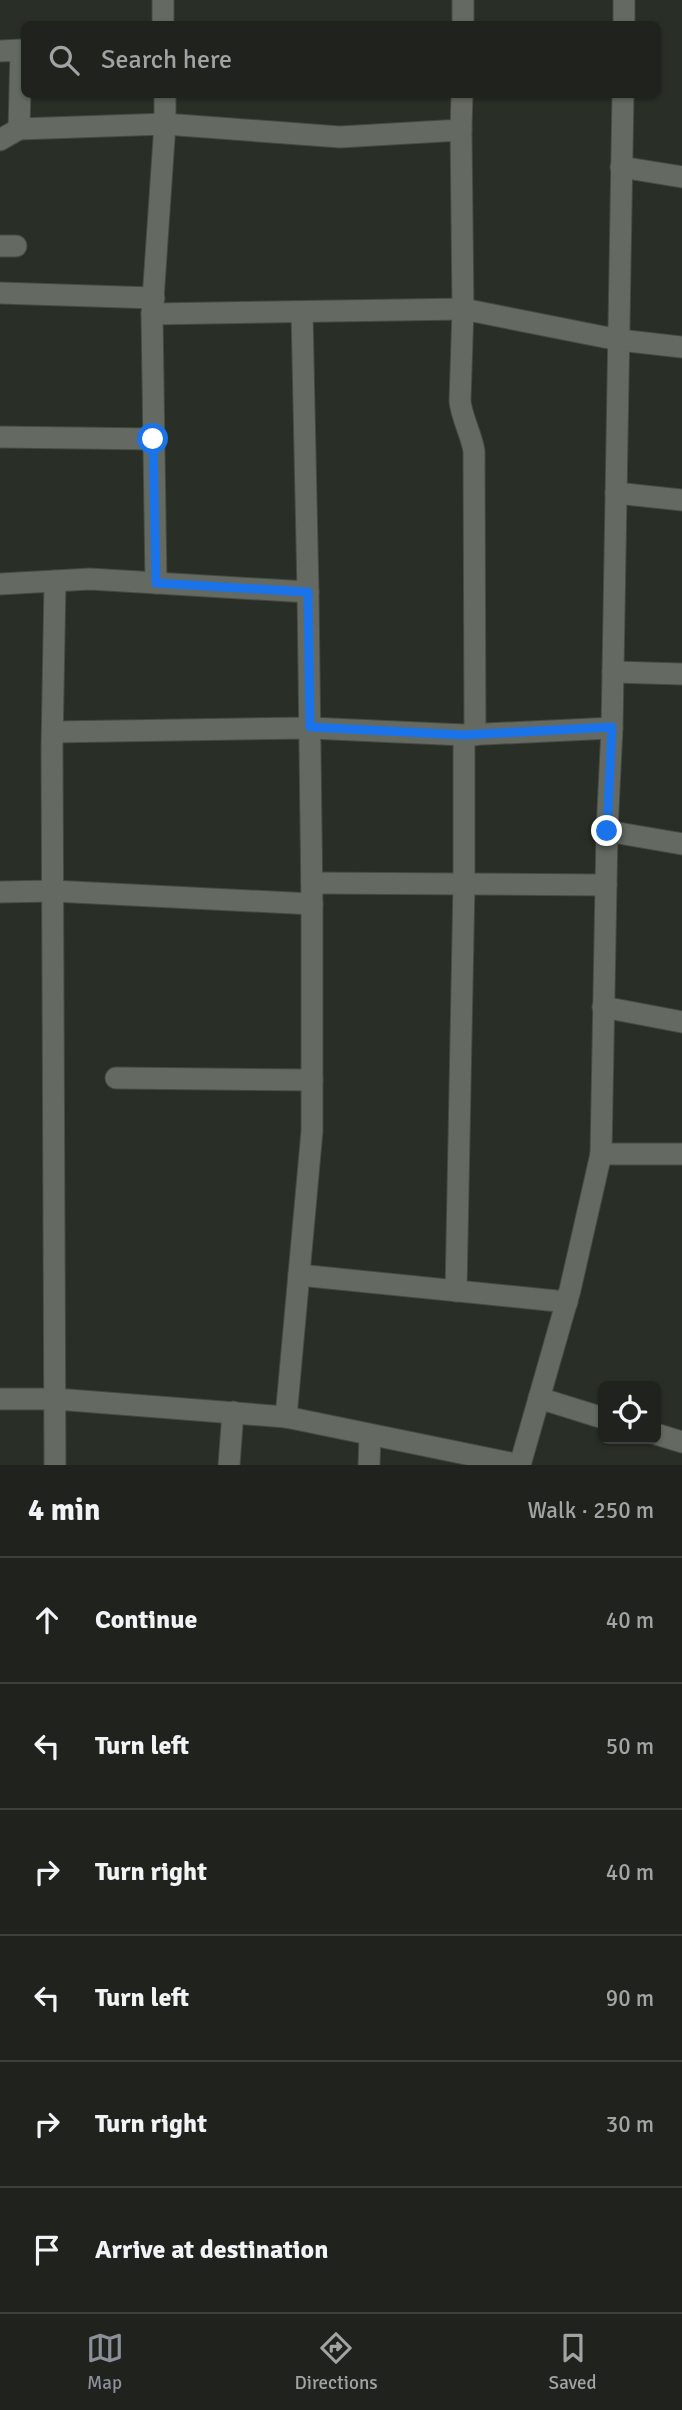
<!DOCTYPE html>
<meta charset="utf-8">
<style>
:root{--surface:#1f221d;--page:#2c2f2a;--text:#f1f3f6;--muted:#a1a4a4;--line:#3c3f3b;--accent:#8c9099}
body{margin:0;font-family:Signika,sans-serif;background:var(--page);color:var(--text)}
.controls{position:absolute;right:21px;bottom:21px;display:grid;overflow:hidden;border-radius:10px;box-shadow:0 2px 5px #0004}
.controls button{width:63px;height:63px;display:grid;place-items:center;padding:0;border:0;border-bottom:2px solid var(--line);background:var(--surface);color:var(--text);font:35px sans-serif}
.stop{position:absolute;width:21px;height:21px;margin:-16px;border:5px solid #1a73e8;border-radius:50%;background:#fff}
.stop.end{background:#1a73e8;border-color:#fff;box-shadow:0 2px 7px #0008}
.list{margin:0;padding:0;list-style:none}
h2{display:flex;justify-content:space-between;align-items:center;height:91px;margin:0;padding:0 28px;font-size:30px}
h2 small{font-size:23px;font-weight:400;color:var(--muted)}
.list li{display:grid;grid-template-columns:46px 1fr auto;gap:21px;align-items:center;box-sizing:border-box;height:126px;padding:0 28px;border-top:2px solid var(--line)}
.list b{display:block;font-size:26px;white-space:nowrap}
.list em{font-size:23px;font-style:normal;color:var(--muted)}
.icon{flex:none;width:38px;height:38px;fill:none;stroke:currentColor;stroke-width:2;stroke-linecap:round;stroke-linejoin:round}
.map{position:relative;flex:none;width:682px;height:1465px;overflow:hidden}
.search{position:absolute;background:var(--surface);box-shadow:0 2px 5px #0004;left:21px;right:21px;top:21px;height:77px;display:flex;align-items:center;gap:18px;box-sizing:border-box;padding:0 24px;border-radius:10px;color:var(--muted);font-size:26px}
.sheet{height:847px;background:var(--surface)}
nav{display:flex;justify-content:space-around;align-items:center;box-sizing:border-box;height:98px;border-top:2px solid var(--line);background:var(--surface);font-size:19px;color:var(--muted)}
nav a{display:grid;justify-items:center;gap:4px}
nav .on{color:var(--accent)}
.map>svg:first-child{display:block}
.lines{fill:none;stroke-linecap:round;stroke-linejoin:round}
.minor-casing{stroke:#454a43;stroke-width:23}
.minor{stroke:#646a62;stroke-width:21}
.route{stroke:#1a73e8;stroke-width:9}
</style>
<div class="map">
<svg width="682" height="1465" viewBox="0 0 682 1465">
<rect width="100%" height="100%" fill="#292e27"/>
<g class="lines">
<defs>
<g id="minor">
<polyline points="163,0 163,24"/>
<polyline points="463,24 463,0"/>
<polyline points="624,24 624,0"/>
<polyline points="0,51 21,50 19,129 165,124 152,314 463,309 461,130"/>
<polyline points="165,94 165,124 340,137 461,130 462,94"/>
<polyline points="0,140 19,129"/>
<polyline points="621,167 682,177"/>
<polyline points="0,246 16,246"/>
<polyline points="0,293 154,298"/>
<polyline points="152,314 156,583"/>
<polyline points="0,437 153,439"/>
<polyline points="616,493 682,500"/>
<polyline points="0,584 90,579 308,592 302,312"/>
<polyline points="613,672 682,674"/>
<polyline points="612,728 607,831 682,844"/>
<polyline points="53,732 310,728 464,735 612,728 623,94"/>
<path d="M475,735l-1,-284c-3,-18 -12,-32 -14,-50l3,-92 156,31 63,7"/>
<polyline points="607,831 601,1154 682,1154"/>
<polyline points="312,883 606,885"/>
<polyline points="0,892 53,891 312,904 308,592"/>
<polyline points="312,904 312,1131 286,1417 520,1465"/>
<polyline points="603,1007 682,1022"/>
<polyline points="116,1078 312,1080"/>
<polyline points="299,1275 567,1302"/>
<polyline points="456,1291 464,884 464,735"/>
<polyline points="539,1398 603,1418"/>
<polyline points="0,1399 56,1399 286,1417"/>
<polyline points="656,1434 682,1442"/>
<polyline points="55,1465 52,748 55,581"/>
<polyline points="229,1465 233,1412"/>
<polyline points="369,1465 370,1435"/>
<polyline points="520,1465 570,1290 601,1154"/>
</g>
</defs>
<use href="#minor" class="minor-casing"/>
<use href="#minor" class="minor"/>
</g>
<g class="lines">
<polyline class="route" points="153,439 156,583 308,592 310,727 464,735 612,727 607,831"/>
</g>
</svg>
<div class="controls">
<button><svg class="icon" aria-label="locate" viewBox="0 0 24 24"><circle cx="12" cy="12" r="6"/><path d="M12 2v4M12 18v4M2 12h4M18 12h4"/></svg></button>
</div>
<div class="stop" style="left:153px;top:439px"></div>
<div class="stop end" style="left:607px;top:831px"></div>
<div class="search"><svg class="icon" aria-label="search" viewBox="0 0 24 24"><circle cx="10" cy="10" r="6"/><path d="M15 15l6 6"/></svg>Search here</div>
</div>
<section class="sheet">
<h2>4 min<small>Walk · 250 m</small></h2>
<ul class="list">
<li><svg class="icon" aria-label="ahead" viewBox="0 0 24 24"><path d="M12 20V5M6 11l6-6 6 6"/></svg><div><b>Continue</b></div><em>40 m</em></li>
<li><svg class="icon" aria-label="left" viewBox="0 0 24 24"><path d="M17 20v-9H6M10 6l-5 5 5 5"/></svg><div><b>Turn left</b></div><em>50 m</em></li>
<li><svg class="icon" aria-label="right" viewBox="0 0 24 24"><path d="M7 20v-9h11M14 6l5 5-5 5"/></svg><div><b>Turn right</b></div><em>40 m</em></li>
<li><svg class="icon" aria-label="left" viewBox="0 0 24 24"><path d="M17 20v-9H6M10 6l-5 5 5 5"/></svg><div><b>Turn left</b></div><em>90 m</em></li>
<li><svg class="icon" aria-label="right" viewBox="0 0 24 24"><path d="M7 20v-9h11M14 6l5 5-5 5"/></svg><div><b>Turn right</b></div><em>30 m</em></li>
<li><svg class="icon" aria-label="arrive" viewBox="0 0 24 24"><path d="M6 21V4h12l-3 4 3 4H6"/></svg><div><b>Arrive at destination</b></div></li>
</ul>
</section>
<nav>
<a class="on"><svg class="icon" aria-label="map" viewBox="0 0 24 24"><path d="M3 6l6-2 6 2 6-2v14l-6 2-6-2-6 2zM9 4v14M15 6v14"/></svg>Map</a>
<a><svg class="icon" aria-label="directions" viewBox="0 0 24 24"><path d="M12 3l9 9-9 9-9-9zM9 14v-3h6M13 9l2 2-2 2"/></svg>Directions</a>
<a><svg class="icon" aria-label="saved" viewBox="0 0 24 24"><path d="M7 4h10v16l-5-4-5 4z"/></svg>Saved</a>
</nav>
